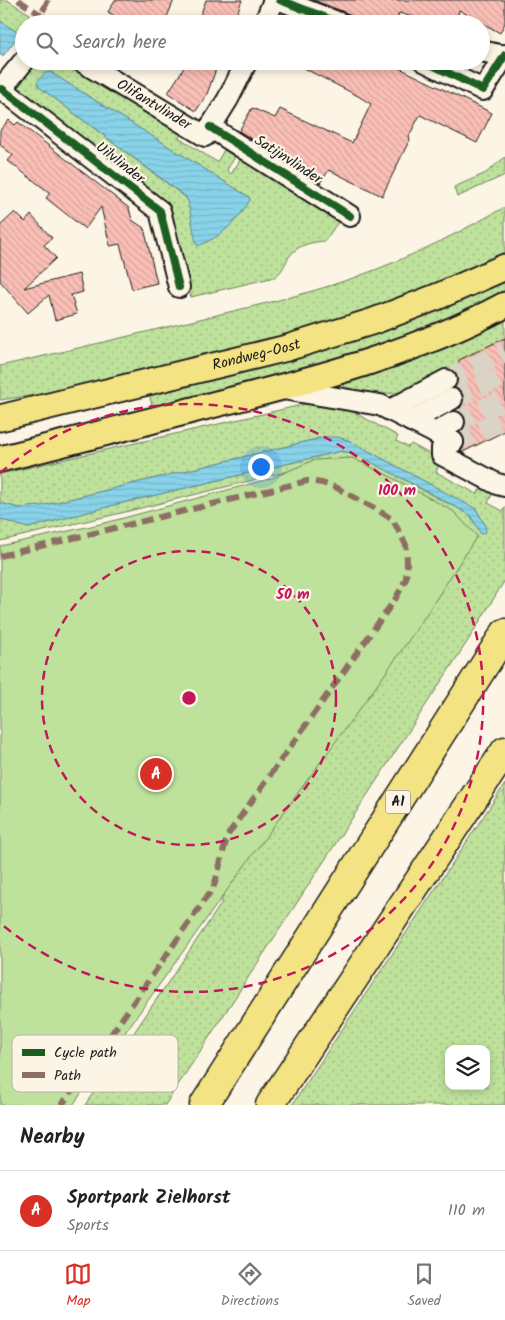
<!DOCTYPE html>
<style>
:root{--surface:#fff;--page:#f2f2f2;--text:#222;--muted:#767676;--line:#e0e0e0;--accent:#d93025}
body{margin:0;font-family:Kalam,sans-serif;background:var(--page);color:var(--text)}
.controls{position:absolute;right:15px;bottom:15px;display:grid;overflow:hidden;border-radius:10px;box-shadow:0 2px 8px #0003}
.controls button{width:45px;height:45px;display:grid;place-items:center;padding:0;border:0;border-bottom:1px solid var(--line);background:var(--surface);color:var(--text);font:25px sans-serif}
.you{position:absolute;left:260px;top:466px;width:18px;height:18px;margin:-12px;border:4px solid #fff;border-radius:50%;background:#1a73e8;box-shadow:0 0 0 8px #1a73e833}
.badge{display:grid;place-items:center;width:32px;height:32px;border-radius:50%;background:var(--accent);color:#fff;font-size:16px;font-weight:700}
.pin{position:absolute;translate:-50% -50%;border:2px solid #fff;box-shadow:0 1px 5px #0006}
.list{margin:0;padding:0;list-style:none}
h2{display:flex;justify-content:space-between;align-items:center;height:65px;margin:0;padding:0 20px;font-size:21px}
h2 small{font-size:16px;font-weight:400;color:var(--muted)}
.list li{display:grid;grid-template-columns:32px 1fr auto;gap:15px;align-items:center;box-sizing:border-box;height:80px;padding:0 20px;border-top:1px solid var(--line)}
.list b{display:block;font-size:19px;white-space:nowrap}
.list p{margin:0;font-size:16px;white-space:nowrap;color:var(--muted)}
.list em{font-size:16px;font-style:normal;color:var(--muted)}
.icon{flex:none;width:28px;height:28px;fill:none;stroke:currentColor;stroke-width:2;stroke-linecap:round;stroke-linejoin:round}
.map{position:relative;flex:none;width:505px;height:1105px;overflow:hidden}
.search{position:absolute;background:var(--surface);box-shadow:0 2px 8px #0003;left:15px;right:15px;top:15px;height:55px;display:flex;align-items:center;gap:12px;box-sizing:border-box;padding:0 18px;border-radius:28px;color:var(--muted);font-size:19px}
.sheet{height:145px;background:var(--surface)}
nav{display:flex;justify-content:space-around;align-items:center;box-sizing:border-box;height:70px;border-top:1px solid var(--line);background:var(--surface);font-size:14px;color:var(--muted)}
nav a{display:grid;justify-items:center;gap:2px}
nav .on{color:var(--accent)}
.map>svg:first-child{display:block}
.grass{fill:url(#grass-dots);stroke:#6d7e5c;fill-rule:evenodd}
.garden{fill:#bee19b;stroke:#6d7e5c}
.water{fill:url(#water-rules);stroke:#5d8a98}
.building{fill:url(#building-back-hatch);stroke:#1c1c1c}
.lines{fill:none;stroke-linecap:round;stroke-linejoin:round}
.minor-tunnel{stroke:#dad4c7;stroke-width:20;stroke-dasharray:20 10;stroke-linecap:butt}
.minor-casing{stroke:#1c1c1c;stroke-width:24}
.major-casing{stroke:#1c1c1c;stroke-width:29}
.highway-casing{stroke:#1c1c1c;stroke-width:31}
.minor{stroke:#fcf5e5;stroke-width:20}
.major{stroke:#f4e382;stroke-width:25}
.highway{stroke:#f4e382;stroke-width:28}
.quiet{stroke:#8d6e63;stroke-width:6;stroke-dasharray:12 6;stroke-linecap:butt}
.cycleway-casing{stroke:#fcf5e5;stroke-width:11}
.cycleway{stroke:#1b5e20;stroke-width:8}
.ring{fill:none;stroke:#c2185b;stroke-width:2.5;stroke-dasharray:9 6}
.labels{text-anchor:middle;dominant-baseline:central;stroke-width:4.5;stroke-linejoin:round;paint-order:stroke}
.shield{fill:#fcf5e5;stroke:#5f5d58;stroke-width:1}
.shield-label{font-size:14px;font-weight:bold;fill:#1c1c1c}
.street-label{font-size:15px;fill:#1c1c1c;stroke:#fcf5e5}
.key{fill:#fcf5e5;stroke:#b9b4a9;stroke-width:1}
.key-label{font-size:14px;fill:#1c1c1c}
.centre{fill:#c2185b;stroke:#fcf5e5;stroke-width:2.5}
.ring-label{font-size:15px;text-anchor:middle;font-weight:bold;fill:#c2185b;stroke:#fcf5e5;stroke-width:4.5;stroke-linejoin:round;paint-order:stroke}
</style>
<div class="map">
<svg width="505" height="1105" viewBox="0 0 505 1105">
<defs>
<pattern id="grass-dots" width="8" height="8" patternUnits="userSpaceOnUse" patternTransform="scale(1.25)"><rect width="8" height="8" fill="#bee19b"/><path d="M2 2h.1M6 6h.1" fill="none" stroke="#a3c085" stroke-width="1.8" stroke-linecap="round"/></pattern>
<pattern id="water-rules" width="6" height="5" patternUnits="userSpaceOnUse" patternTransform="scale(1.25)"><rect width="6" height="5" fill="#89d3ea"/><path d="M0 2.5h6" fill="none" stroke="#76b5c8"/></pattern>
<pattern id="building-back-hatch" width="6" height="6" patternUnits="userSpaceOnUse" patternTransform="scale(1.25)"><rect width="6" height="6" fill="#fabfb6"/><path d="M-1 5l2 2M0 0l6 6M5-1l2 2" fill="none" stroke="#d6a49c"/></pattern>
</defs>
<rect width="100%" height="100%" fill="#fcf5e5"/>
<filter id="ink" filterUnits="userSpaceOnUse"><feTurbulence type="fractalNoise" baseFrequency=".02" numOctaves="2"/><feDisplacementMap in="SourceGraphic" scale="10" xChannelSelector="R" yChannelSelector="G"/><feConvolveMatrix kernelMatrix="1 2 1 2 8 2 1 2 1" color-interpolation-filters="sRGB"/></filter>
<g filter="url(#ink)">
<g class="grass">
<polygon points="0,0 7,0 30,14 30,18 26,24 24,24 24,28 20,34 0,21"/>
<path d="M36,61h33l113,71 -3,6 38,24 7,-12 11,7 -8,13 4,4 9,-14 100,59 -15,22c-14,1 -28,4 -36,16 -5,8 -6,14 -14,20l-84,20 -23,-92 -4,1 -145,-116 2,-11zM50,72l199,125 1,3 -62,1 -3,-4 -147,-111v-4z"/>
<polygon points="505,157 505,175 457,197 454,187 486,173"/>
<path d="M505,207v46l-25,13 -137,55 -273,69 -70,10v-34c67,-15 133,-31 200,-47 44,-11 89,-20 132,-34 61,-19 118,-47 173,-78z"/>
<polygon points="505,278 505,292 462,315 349,358 153,410 149,393"/>
<path d="M505,316v26l-92,46c-22,9 -45,6 -68,2l-3,-9z"/>
<polygon points="319,401 346,408 398,436 396,441 408,447 411,444 441,460 436,472 477,494 484,484 493,492 488,503 503,511 505,507 505,580 469,639 165,1105 85,1105 221,904 231,860 293,470 121,513 0,541 0,519 28,528 118,504 341,451 356,454 372,462 439,499 454,506 470,515 475,523 485,525 476,509 348,440 325,437 41,506 19,508 0,503 0,474"/>
<path d="M505,784v321h-213zM449,1049h37v37h-37z"/>
</g>
<polygon class="garden" points="352,458 391,477 453,511 477,536 418,627 375,688 248,861 73,1105 0,1105 0,546 105,523 272,478 314,460"/>
<g class="water">
<polygon points="0,21 20,34 3,56 0,54"/>
<path d="M50,72l199,125 1,3c-13,22 -28,36 -52,46l-2,-3 -8,-42 -2,-4 -148,-111 -1,-4 8,-9z"/>
<polygon points="325,437 337,437 348,440 476,509 485,525 486,532 481,534 470,515 454,506 356,454 341,451 118,504 28,528 0,519 0,503 19,508 41,506"/>
</g>
<g class="building">
<polygon points="115,0 174,0 164,24 128,24 108,12"/>
<polygon points="206,0 242,0 233,24 197,24"/>
<polygon points="313,0 505,0 505,23 500,33 459,10 456,24 438,24 399,13 395,24 354,24 352,17 347,13"/>
<polygon points="188,61 219,61 207,94 196,111 168,93"/>
<polygon points="290,61 385,61 492,113 477,143 420,115 409,136 410,139 382,196 329,170 320,183 239,131 252,108 275,118 280,109 352,143 371,104 358,96"/>
<polygon points="9,120 15,125 18,122 129,208 132,220 144,228 157,283 132,289 120,244 110,246 101,207 85,229 46,198 50,193 8,161 13,155 0,145 0,130"/>
<polygon points="15,212 25,222 31,215 52,238 44,245 56,258 24,288 79,274 83,292 71,295 77,314 55,320 49,295 28,313 0,281 0,226"/>
<polygon points="505,338 505,431 463,452 460,451 464,447 465,441 460,432 464,427 466,422 464,416 459,411 464,399 459,390 459,360"/>
</g>
<g class="lines">
<g class="minor-tunnel">
<polyline points="446,380 505,352"/>
<polyline points="452,399 505,375"/>
<polyline points="454,422 505,400"/>
<polyline points="453,442 505,420"/>
</g>
<defs>
<g id="minor">
<polyline points="280,0 342,24"/>
<polyline points="264,24 274,0"/>
<polyline points="481,51 504,56"/>
<path id="s1" d="M81,61l124,75 23,-37 19,-38"/>
<polyline points="424,61 483,90 505,55"/>
<polyline points="2,89 160,211 179,287"/>
<polyline points="0,90 24,61"/>
<polyline points="210,127 350,216"/>
<polyline points="283,389 380,405 453,442"/>
<polyline points="390,410 446,380"/>
<polyline points="411,421 452,399"/>
<polyline points="435,433 454,422"/>
<polyline points="453,442 442,448 442,455 497,484 505,486"/>
</g>
<g id="major">
<path id="s2" d="M0,418l287,-70 87,-27 65,-25 66,-29"/>
<path d="M0,459c75,-18 149,-38 224,-57 96,-24 193,-50 281,-97"/>
</g>
<g id="highway">
<polyline points="204,1105 505,633"/>
<polyline points="270,1105 505,751"/>
</g>
</defs>
<use href="#minor" class="minor-casing"/>
<use href="#major" class="major-casing"/>
<use href="#highway" class="highway-casing"/>
<use href="#minor" class="minor"/>
<use href="#major" class="major"/>
<use href="#highway" class="highway"/>
<g class="quiet">
<polyline points="18,0 41,15"/>
<polyline points="48,0 41,15 50,21"/>
<path d="M0,556l307,-75 15,2 15,5 41,22 15,10 13,25 1,17 -1,17 -10,19 -167,235c-7,18 -9,37 -16,55l-151,217"/>
</g>
<defs>
<g id="cycleway">
<polyline points="280,0 342,24"/>
<polyline points="424,61 483,90 505,55"/>
<polyline points="2,89 160,211 179,287"/>
<polyline points="210,127 350,216"/>
</g>
</defs>
<use href="#cycleway" class="cycleway-casing"/>
<use href="#cycleway" class="cycleway"/>
</g>
</g>
<g class="ring">
<circle cx="189" cy="698" r="147"/>
<path d="M0 473A294 294 0 1 1 0 923"/>
</g>
<g class="labels">
<rect class="shield" x="385.5" y="790.5" width="25" height="23" rx="4"/>
<g class="shield-label">
<text x="398" y="802">A1</text>
</g>
<g class="street-label">
<text stroke="none"><textPath href="#s1" startOffset="85">Olifantvlinder</textPath></text>
<text transform="translate(288 160) rotate(33)">Satijnvlinder</text>
<text transform="translate(120 163) rotate(38)">Uilvlinder</text>
<text stroke="none"><textPath href="#s2" startOffset="264">Rondweg-Oost</textPath></text>
</g>
</g>
<rect x="12" y="1035" width="166" height="57" rx="8" class="key"/>
<rect x="22" y="1049" width="23" height="7" fill="#1b5e20"/>
<rect x="22" y="1072" width="23" height="6" fill="#8d6e63"/>
<g class="key-label">
<text x="54" y="1057">Cycle path</text>
<text x="54" y="1080">Path</text>
</g>
<circle cx="189" cy="698" r="8" class="centre"/>
<g class="ring-label">
<text x="397" y="495">100 m</text>
<text x="293" y="599">50 m</text>
</g>
</svg>
<div class="controls">
<button><svg class="icon" aria-label="layers" viewBox="0 0 24 24"><path d="M12 4l9 5-9 5-9-5zM3 14l9 5 9-5"/></svg></button>
</div>
<div class="you"></div>
<div class="pin badge" style="left:156px;top:774px">A</div>
<div class="search"><svg class="icon" aria-label="search" viewBox="0 0 24 24"><circle cx="10" cy="10" r="6"/><path d="M15 15l6 6"/></svg>Search here</div>
</div>
<section class="sheet">
<h2>Nearby<small></small></h2>
<ul class="list">
<li><span class="badge">A</span><div><b>Sportpark Zielhorst</b><p>Sports</p></div><em>110 m</em></li>
</ul>
</section>
<nav>
<a class="on"><svg class="icon" aria-label="map" viewBox="0 0 24 24"><path d="M3 6l6-2 6 2 6-2v14l-6 2-6-2-6 2zM9 4v14M15 6v14"/></svg>Map</a>
<a><svg class="icon" aria-label="directions" viewBox="0 0 24 24"><path d="M12 3l9 9-9 9-9-9zM9 14v-3h6M13 9l2 2-2 2"/></svg>Directions</a>
<a><svg class="icon" aria-label="saved" viewBox="0 0 24 24"><path d="M7 4h10v16l-5-4-5 4z"/></svg>Saved</a>
</nav>
